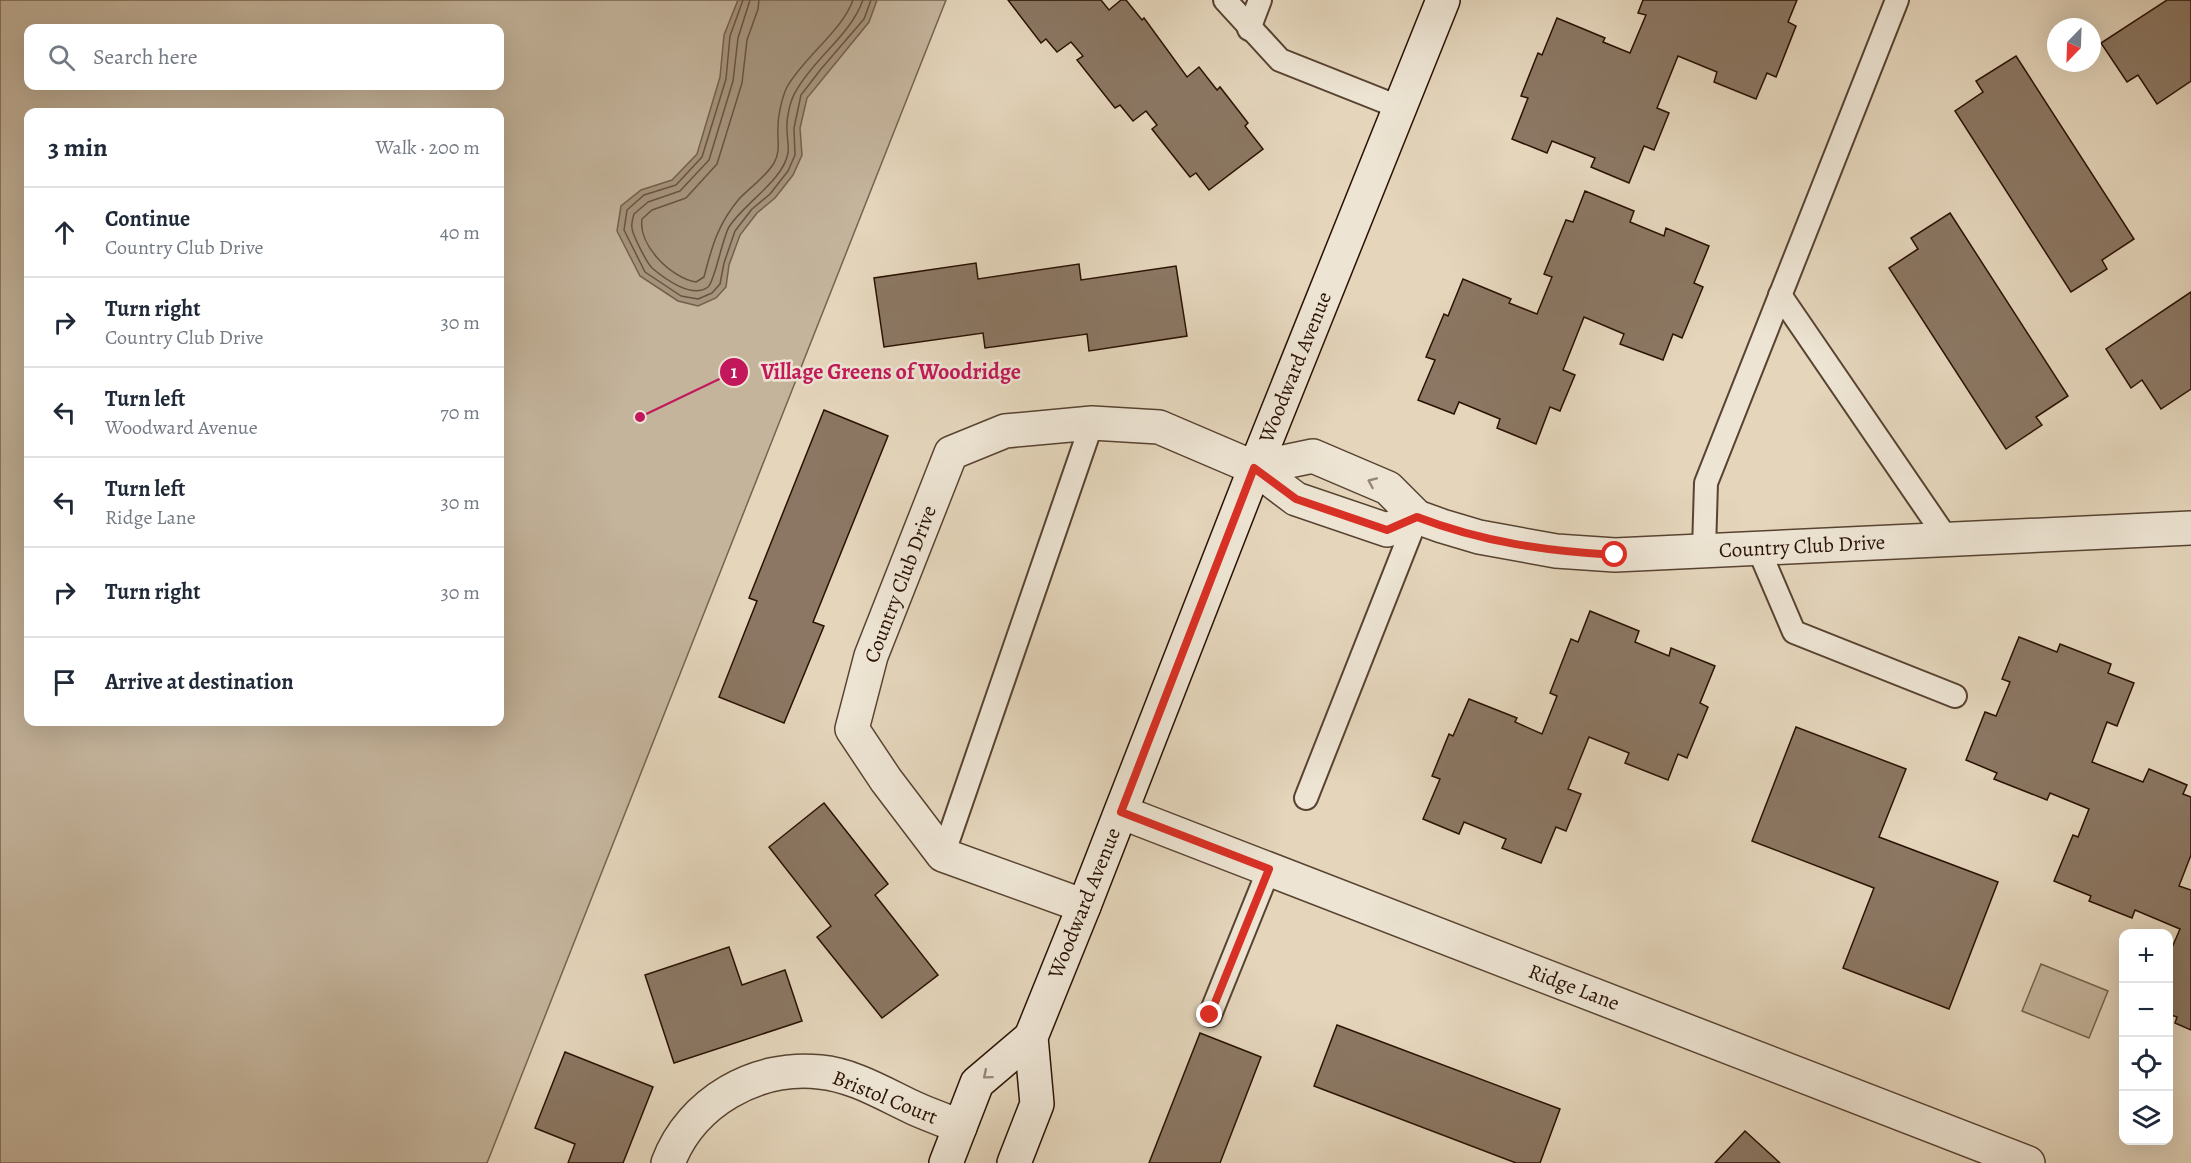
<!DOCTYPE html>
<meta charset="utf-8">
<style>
:root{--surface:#fff;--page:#f2f2f3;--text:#1f2937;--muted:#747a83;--line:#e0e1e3}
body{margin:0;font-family:Alegreya,serif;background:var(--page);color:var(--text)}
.controls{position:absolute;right:18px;bottom:18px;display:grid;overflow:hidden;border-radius:12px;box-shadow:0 6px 24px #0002}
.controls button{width:54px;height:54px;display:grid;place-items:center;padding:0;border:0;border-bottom:2px solid var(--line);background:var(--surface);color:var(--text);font:30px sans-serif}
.compass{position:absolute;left:2047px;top:18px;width:54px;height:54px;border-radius:50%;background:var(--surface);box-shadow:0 6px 24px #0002;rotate:203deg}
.stop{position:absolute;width:18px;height:18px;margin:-14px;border:4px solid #d93025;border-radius:50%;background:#fff}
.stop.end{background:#d93025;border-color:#fff;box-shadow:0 2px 6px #0008}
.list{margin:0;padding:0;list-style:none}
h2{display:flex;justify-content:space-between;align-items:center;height:78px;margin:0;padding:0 24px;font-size:26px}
h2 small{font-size:20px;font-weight:400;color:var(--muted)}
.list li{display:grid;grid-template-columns:39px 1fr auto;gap:18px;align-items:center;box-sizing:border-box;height:90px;padding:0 24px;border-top:2px solid var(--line)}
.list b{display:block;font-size:22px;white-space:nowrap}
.list p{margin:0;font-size:20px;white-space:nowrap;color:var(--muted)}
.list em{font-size:20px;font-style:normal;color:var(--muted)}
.icon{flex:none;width:33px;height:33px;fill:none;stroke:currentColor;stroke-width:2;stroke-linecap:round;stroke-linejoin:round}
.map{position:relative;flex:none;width:2191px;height:1163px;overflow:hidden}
.search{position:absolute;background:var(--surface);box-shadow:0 6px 24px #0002;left:24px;top:24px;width:480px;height:66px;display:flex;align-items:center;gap:15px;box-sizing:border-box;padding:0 21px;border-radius:12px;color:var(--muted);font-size:22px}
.panel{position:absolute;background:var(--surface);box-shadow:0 6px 24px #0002;left:24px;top:108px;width:480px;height:618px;border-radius:12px}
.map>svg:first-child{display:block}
.green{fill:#c4b49c;stroke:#776350;stroke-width:1.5;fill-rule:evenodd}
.water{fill:#a5937c;stroke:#745f4c;stroke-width:1.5}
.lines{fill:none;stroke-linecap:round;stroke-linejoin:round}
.shore{stroke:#685240;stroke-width:1.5}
.building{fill:#8b7763;stroke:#2a1203;stroke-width:1.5}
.service-casing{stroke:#584331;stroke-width:26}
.minor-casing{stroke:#584331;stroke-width:36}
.secondary-casing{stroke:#2a1203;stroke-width:36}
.service{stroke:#ede4d3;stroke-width:22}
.minor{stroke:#ede4d3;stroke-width:33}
.secondary{stroke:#ede4d3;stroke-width:33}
.oneway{stroke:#958675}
.route{stroke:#d93025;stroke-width:8}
.labels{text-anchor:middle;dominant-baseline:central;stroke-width:5;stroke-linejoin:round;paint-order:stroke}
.street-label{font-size:21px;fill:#2a1203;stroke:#ede4d3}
.leader{fill:none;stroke:#c2185b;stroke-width:2}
.callout-dot{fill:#c2185b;stroke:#ede4d3;stroke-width:2}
.mark-label{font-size:18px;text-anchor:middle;font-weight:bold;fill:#fff}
.callout-label{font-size:22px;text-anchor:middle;font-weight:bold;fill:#c2185b;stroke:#ede4d3;stroke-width:5;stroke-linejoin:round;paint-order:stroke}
</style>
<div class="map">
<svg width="2191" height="1163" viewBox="0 0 2191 1163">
<rect width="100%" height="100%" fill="#e4d5bb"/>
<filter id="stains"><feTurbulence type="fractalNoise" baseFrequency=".00333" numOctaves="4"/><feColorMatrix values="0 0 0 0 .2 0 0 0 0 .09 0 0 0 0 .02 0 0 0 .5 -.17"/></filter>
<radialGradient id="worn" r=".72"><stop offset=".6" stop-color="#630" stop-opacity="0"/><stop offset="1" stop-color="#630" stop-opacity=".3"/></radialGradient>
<g class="green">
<path d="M0,0h946l-459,1163h-487zM28,28h472v58h-472zM28,112h472v610h-472z"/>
<polygon points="2041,964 2108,991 2089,1038 2022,1011"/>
</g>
<polygon class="water" points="738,0 877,0 869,22 807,98 800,128 802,155 793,175 775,198 757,213 740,235 729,265 726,287 716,298 698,306 678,301 640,276 617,231 621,206 641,190 672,180 697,154 720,77 724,35"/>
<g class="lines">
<g class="shore">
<polyline points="743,0 730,36 726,79 702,157 676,185 644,195 627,210 624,230 645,272 681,296 698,299 712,293 720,284 724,263 735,231 752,209 770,194 788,171 795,155 794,128 801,95 821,69 864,19 871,0"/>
<path d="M750,0l-12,38 -5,43 -24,79 -29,31 -32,11 -14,12c-1,4 -3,9 -2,14 0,6 15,35 20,40 13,11 40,31 56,19 7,-6 14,-48 21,-60 15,-24 54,-46 59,-74 1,-7 -1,-15 -1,-23 -1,-10 3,-30 9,-39 18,-33 54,-55 67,-91"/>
<path d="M759,0l-1,9 -11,31 -5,43 -25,81 -31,34 -34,12 -10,9c-4,26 29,59 54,63l8,-5c8,-31 14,-53 35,-78 11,-12 26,-21 35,-36 7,-12 3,-23 4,-36 0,-11 4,-30 9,-40 17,-30 55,-56 66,-87"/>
</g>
</g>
<g class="building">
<polygon points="1008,0 1101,0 1109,10 1121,0 1126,0 1142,20 1144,18 1187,77 1199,67 1217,90 1220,87 1248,123 1245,126 1263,149 1209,190 1196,173 1190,177 1152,129 1157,125 1146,111 1133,121 1120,105 1115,108 1077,60 1083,56 1071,42 1057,52 1046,39 1041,43"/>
<polygon points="1643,0 1797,0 1788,22 1796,26 1776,77 1767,73 1756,99 1714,82 1717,72 1678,56 1657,108 1669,113 1654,150 1644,146 1629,183 1591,167 1595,158 1552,141 1547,153 1512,139 1528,98 1521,96 1538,53 1542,55 1557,18 1605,38 1603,42 1630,53 1646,15 1638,13"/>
<polygon points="2167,0 2191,0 2191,81 2157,104 2138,75 2127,82 2101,43"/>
<polygon points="2016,56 2134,239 2102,260 2107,269 2071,292 1955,111 1983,92 1976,81"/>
<polygon points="1585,191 1634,211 1630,222 1664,236 1666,228 1709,246 1694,283 1703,287 1682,338 1673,334 1663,360 1620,344 1624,334 1584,317 1563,370 1575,375 1560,411 1550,407 1536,444 1497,428 1500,419 1459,402 1454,414 1418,400 1435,360 1426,357 1444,314 1448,316 1463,279 1511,299 1509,303 1537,314 1552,277 1544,274 1566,220 1573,222"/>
<polygon points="1950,213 2068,396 2036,417 2042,425 2006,449 1889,268 1918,249 1911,238"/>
<polygon points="976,263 978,279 1079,264 1081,280 1176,266 1187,336 1089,351 1087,334 985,348 983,333 884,347 874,278"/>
<polygon points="2191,292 2191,389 2161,409 2142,380 2131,388 2106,349"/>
<polygon points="824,410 888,436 813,622 824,626 784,723 719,697 757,601 749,598"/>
<polygon points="1590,611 1639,631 1635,642 1669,656 1671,648 1715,666 1700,703 1708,707 1687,758 1678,754 1668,780 1625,763 1629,753 1589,737 1568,789 1581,794 1566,831 1556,827 1541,863 1502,848 1506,839 1464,822 1459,834 1423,819 1440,779 1432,776 1449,734 1453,736 1469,699 1517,718 1515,722 1542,734 1557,696 1550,693 1571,639 1578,642"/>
<polygon points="2019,637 2057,652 2060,644 2111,664 2108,673 2134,683 2117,726 2107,722 2092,762 2143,782 2149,769 2187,785 2183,794 2191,797 2191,855 2179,886 2191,890 2191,1030 2175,1023 2177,1017 2168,1014 2168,957 2180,929 2135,910 2132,918 2089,901 2091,896 2054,881 2073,835 2078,837 2089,809 2050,793 2047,800 1994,779 1997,773 1966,760 1985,712 1996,716 2010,682 2002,679"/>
<polygon points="1796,727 1906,769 1879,837 1998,882 1949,1009 1843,968 1874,888 1752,841"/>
<polygon points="824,803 888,884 875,895 938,975 882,1018 817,937 831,926 769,847"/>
<polygon points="729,947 742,985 785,970 802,1021 674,1063 645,975"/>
<polygon points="1337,1025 1560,1109 1540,1163 1516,1163 1314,1086"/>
<polygon points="1200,1033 1261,1057 1220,1163 1149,1163"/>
<polygon points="565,1052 653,1087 623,1163 568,1163 575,1144 535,1128"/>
<polygon points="1745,1131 1780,1163 1715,1163"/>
</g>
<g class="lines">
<defs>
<g id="service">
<polyline points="1225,0 1280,60 1401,108"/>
<polyline points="1249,29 1260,0"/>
<polyline points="1780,295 1947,539"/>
<polyline points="1758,548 1794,632 1955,696"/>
<polyline points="1704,550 1706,483 1897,0"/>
<polyline points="1306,798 1417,517"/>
<polyline points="943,855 1092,423"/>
<polyline points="1210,1015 1269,869"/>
</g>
<g id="minor">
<polyline points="1255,468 1313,456 1388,488 1417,517 1442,526 1479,537 1556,551 1615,555 2191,528"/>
<polyline points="1121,812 2028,1163"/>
<polyline points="1084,906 943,855 886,780 852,729 871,656 951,453 1005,431 1092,423 1159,427 1255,468 1296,499 1387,530 1417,517"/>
<path d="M668,1163c23,-61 88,-98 152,-91 33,3 64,22 94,36 15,7 31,12 46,19"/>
</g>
<g id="secondary">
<polyline points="946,1163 977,1083 1031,1037"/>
<polyline points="1014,1163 1037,1104 1031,1037 1084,906 1255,468 1443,0"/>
</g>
</defs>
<use href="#service" class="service-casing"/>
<use href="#minor" class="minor-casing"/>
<use href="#secondary" class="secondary-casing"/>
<use href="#service" class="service"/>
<use href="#minor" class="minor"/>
<use href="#secondary" class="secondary"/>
</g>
<defs><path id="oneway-chevron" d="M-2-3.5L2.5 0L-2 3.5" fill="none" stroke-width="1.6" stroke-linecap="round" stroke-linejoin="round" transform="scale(1.5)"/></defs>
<g class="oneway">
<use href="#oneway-chevron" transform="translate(1372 482) rotate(-156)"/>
<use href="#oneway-chevron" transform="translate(987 1075) rotate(140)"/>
</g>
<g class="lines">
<path class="route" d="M1210,1015l59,-146 -148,-57 133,-344 42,31 91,31 30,-13c65,25 129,34 198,38"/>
</g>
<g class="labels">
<g class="street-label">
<text transform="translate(1295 367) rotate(-68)">Woodward Avenue</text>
<text transform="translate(1802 546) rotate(-3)">Country Club Drive</text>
<text transform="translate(900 584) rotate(-69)">Country Club Drive</text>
<text transform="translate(1084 903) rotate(-68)">Woodward Avenue</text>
<text transform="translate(1574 987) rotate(21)">Ridge Lane</text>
<text transform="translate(885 1097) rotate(22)">Bristol Court</text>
</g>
</g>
<path class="leader" d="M640 417L734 372"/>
<g class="callout-dot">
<circle cx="640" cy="417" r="6"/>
<circle cx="734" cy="372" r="15"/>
</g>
<g class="mark-label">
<text x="734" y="378">1</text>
</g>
<g class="callout-label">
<text x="891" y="379">Village Greens of Woodridge</text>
</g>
<rect width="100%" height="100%" filter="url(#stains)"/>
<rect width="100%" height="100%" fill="url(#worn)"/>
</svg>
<div class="controls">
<button>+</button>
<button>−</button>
<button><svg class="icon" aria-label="locate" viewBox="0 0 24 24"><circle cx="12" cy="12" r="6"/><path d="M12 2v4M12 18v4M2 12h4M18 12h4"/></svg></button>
<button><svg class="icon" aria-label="layers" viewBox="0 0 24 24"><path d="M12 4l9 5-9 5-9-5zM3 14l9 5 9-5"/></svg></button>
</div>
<svg class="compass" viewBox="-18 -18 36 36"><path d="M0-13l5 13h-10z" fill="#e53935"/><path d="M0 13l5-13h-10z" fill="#747a83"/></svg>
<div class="stop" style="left:1615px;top:555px"></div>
<div class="stop end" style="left:1210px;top:1015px"></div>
<div class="search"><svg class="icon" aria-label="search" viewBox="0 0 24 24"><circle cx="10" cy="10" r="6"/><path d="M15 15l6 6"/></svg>Search here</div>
<section class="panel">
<h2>3 min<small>Walk · 200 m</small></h2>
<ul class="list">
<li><svg class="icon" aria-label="ahead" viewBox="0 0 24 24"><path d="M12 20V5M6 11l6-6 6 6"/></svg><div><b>Continue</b><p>Country Club Drive</p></div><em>40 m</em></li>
<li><svg class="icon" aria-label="right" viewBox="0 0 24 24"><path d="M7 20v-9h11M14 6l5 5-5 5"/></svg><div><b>Turn right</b><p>Country Club Drive</p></div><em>30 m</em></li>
<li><svg class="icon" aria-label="left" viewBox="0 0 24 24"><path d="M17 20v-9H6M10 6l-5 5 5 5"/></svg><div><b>Turn left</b><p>Woodward Avenue</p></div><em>70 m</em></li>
<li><svg class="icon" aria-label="left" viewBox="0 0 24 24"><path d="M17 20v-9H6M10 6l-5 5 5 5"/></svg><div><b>Turn left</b><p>Ridge Lane</p></div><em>30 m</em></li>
<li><svg class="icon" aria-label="right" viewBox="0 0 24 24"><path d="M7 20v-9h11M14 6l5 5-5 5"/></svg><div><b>Turn right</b></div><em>30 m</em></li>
<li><svg class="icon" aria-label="arrive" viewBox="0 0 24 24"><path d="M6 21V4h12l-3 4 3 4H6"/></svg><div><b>Arrive at destination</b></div></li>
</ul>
</section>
</div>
